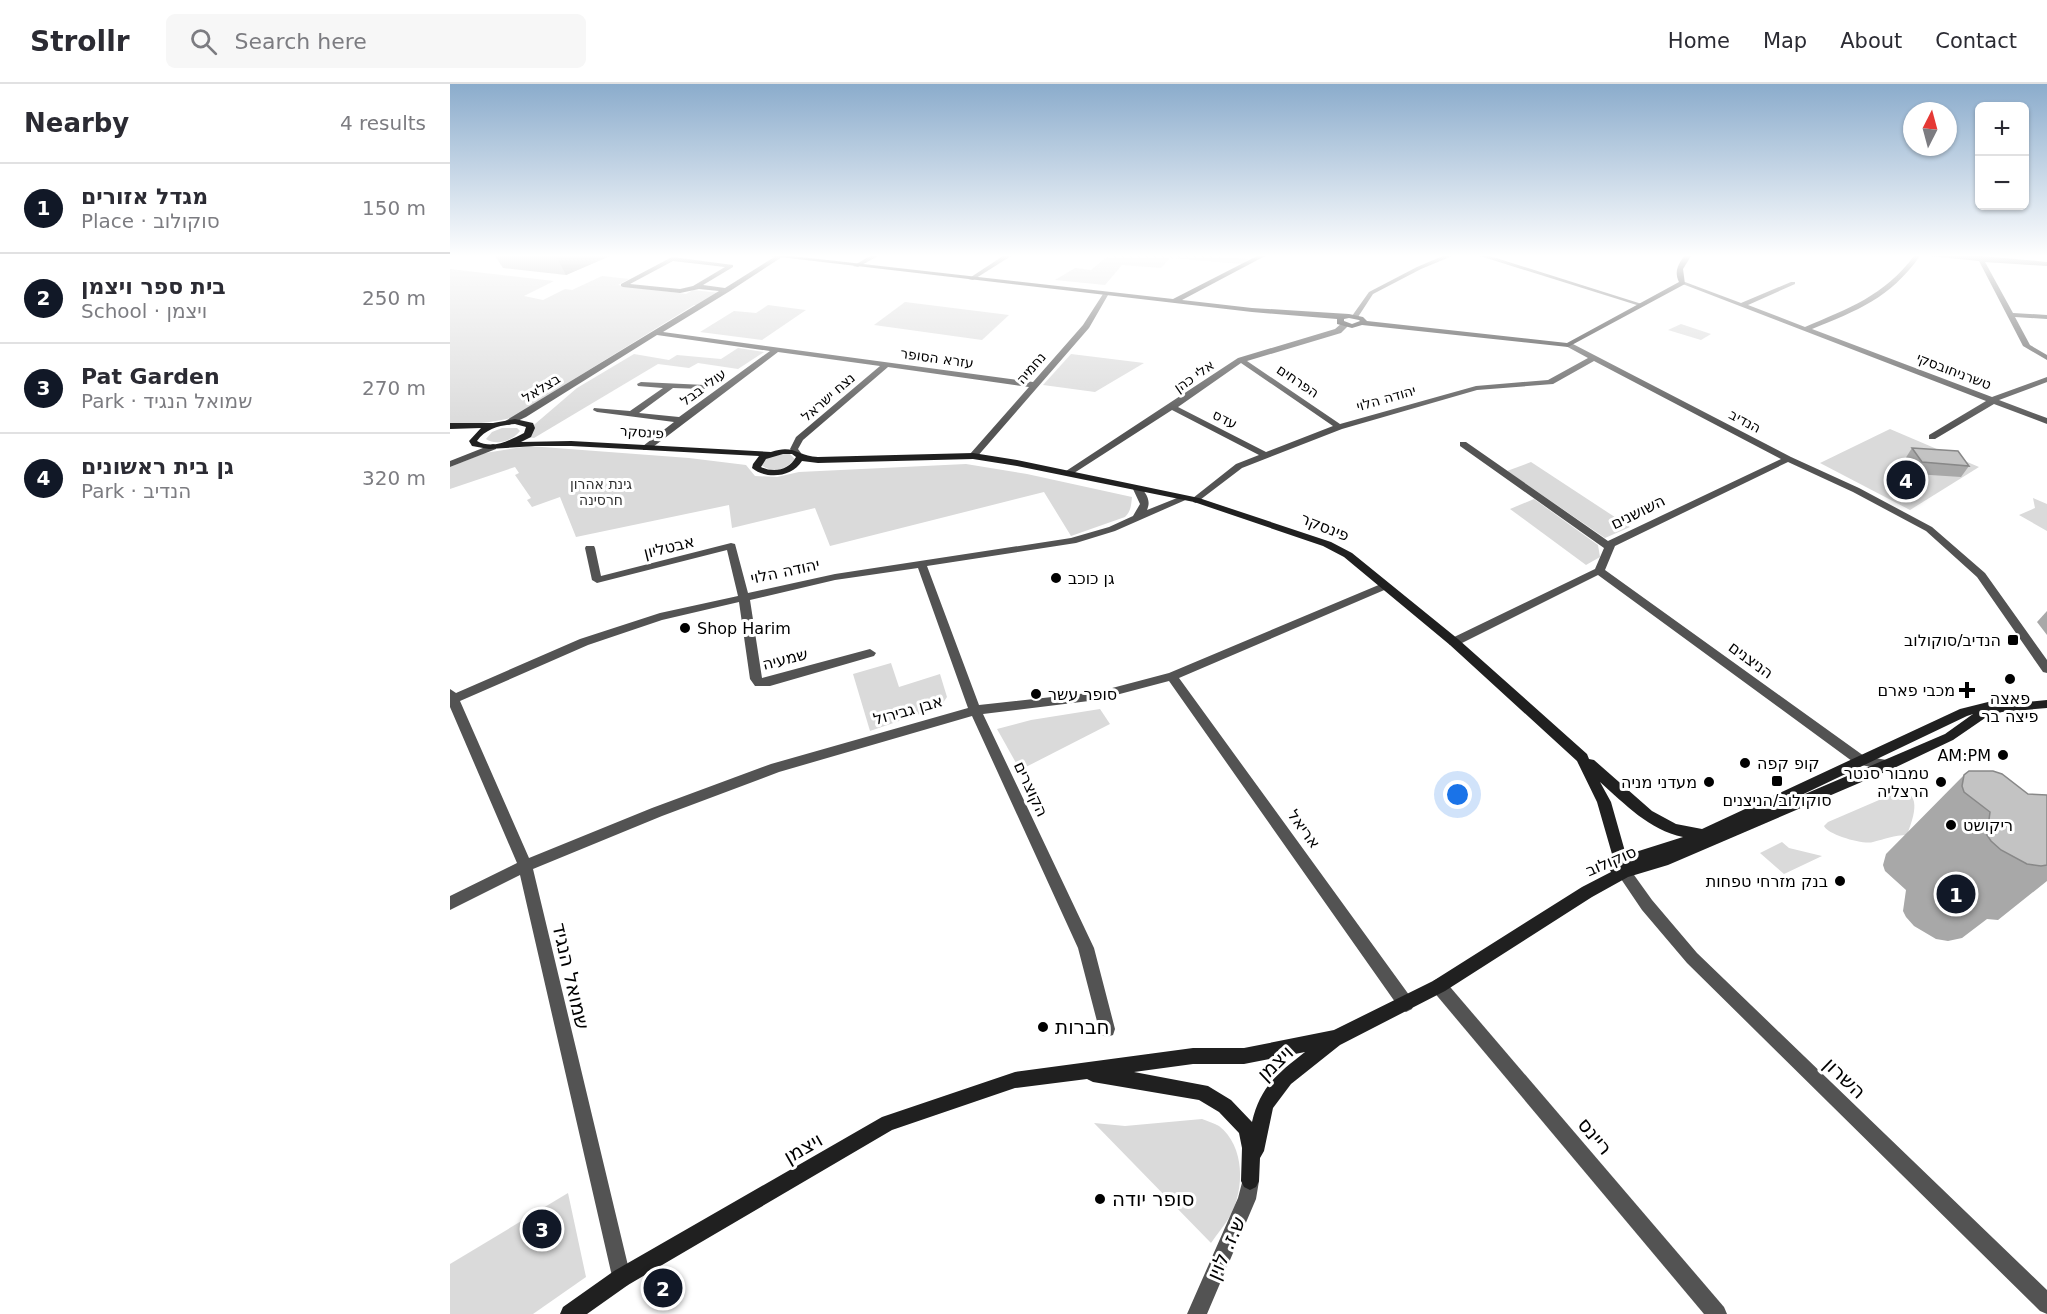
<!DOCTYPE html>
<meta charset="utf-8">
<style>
:root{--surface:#fff;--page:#f7f7f7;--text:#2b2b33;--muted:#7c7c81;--line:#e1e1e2;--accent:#111827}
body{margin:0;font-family:"DejaVu Sans","Noto Sans Hebrew",sans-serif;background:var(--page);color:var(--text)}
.controls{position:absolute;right:18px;top:18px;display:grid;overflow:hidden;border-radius:9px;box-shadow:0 2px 4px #0004}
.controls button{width:54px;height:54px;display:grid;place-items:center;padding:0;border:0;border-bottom:2px solid var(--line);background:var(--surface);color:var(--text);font:30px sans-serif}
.compass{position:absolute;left:1453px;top:18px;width:54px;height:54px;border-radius:50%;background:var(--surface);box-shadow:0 2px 4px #0004;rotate:6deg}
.you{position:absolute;left:1008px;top:711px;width:21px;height:21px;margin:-15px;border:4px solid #fff;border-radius:50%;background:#1a73e8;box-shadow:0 0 0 9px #1a73e833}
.badge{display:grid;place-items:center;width:39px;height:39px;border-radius:50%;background:var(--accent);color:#fff;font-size:20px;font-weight:700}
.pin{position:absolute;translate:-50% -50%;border:3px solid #fff;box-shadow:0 2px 6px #0006}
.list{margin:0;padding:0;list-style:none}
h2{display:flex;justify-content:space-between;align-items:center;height:78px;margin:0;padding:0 24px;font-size:26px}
h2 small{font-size:20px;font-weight:400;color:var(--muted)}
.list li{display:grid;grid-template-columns:39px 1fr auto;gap:18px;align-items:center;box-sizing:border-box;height:90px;padding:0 24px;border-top:2px solid var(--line)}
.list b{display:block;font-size:22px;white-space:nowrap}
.list p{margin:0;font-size:20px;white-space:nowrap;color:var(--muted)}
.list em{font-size:20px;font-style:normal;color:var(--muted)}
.icon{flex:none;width:33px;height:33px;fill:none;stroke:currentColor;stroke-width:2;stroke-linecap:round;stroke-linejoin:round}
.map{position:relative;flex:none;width:1597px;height:1230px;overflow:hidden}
header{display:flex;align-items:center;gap:36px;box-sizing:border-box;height:84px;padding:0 30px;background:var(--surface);border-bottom:2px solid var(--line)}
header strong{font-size:28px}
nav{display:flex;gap:33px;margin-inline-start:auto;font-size:21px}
.search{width:420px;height:54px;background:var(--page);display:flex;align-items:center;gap:15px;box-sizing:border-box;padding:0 21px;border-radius:9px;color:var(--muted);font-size:22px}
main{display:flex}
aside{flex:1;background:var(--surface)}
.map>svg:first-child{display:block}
.green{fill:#dadada}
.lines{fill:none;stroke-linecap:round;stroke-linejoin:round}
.street{fill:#535353;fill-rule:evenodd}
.secondary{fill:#202020;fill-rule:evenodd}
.wall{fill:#a8a8a8}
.shaded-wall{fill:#888}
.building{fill:#c3c3c3;stroke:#888;stroke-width:1.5}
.poi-dot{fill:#000;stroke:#fff;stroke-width:2}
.labels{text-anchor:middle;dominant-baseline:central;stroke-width:6;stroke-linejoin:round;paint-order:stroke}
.far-street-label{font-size:14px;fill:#000;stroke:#fff}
.far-park-label{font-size:14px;fill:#313131;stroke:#fff}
.street-label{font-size:16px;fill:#000;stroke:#fff}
.poi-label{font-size:16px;fill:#000;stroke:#fff;text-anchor:end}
.near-street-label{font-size:20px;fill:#000;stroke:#fff}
.near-poi-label{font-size:20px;fill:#000;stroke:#fff;text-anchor:start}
</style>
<header>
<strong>Strollr</strong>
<div class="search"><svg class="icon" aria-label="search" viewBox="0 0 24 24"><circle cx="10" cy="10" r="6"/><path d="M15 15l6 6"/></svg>Search here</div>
<nav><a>Home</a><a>Map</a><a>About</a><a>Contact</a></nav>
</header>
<main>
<aside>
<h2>Nearby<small>4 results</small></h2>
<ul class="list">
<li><span class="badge">1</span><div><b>מגדל אזורים</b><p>Place · סוקולוב</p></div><em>150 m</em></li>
<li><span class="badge">2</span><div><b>בית ספר ויצמן</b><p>School · ויצמן</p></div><em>250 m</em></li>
<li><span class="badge">3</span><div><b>Pat Garden</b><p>Park · שמואל הנגיד</p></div><em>270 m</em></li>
<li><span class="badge">4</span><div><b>גן בית ראשונים</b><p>Park · הנדיב</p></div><em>320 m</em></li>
</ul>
</aside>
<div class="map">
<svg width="1597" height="1230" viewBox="0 0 1597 1230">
<rect width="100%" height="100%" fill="#fff"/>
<g class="green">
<polygon points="658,172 762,172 799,175 792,180 720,174 711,184 672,181 655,201 605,196 625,184 641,186"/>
<path d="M0,185l104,12 -30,15 19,4 22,-11 7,1 30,-14 27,3 -11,6 68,9 7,-4 27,3 -20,12h-6l-183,113c-21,5 -40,7 -61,5z"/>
<polygon points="455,218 559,231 532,256 424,241"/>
<polygon points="318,221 356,226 312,256 250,248 284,227 306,229"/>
<polygon points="1231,240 1261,250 1251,256 1218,246"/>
<polygon points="288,264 314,268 288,285 248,279 239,284 208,280 84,354 78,353 78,346 127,304 184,270 219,276 227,271 271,275"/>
<polygon points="621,270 694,279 645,308 593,301"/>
<path d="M52,344h15l3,3c-8,10 -24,15 -34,8l6,-7z"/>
<polygon points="1440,345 1529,383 1460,426 1370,379"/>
<path d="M79,362l160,12 57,7 9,11 22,1 22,-5 167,-8 61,10 105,23c-1,9 -1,14 -7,20l-54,19 -27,-44 -214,54 -15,-38 -83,20 -3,-23 -153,32 -16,-40 -28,10 -5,-7 4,-2 -16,-23 4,-2 -4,-6 -65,22v-22l35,-14z"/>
<path d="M339,369l6,6c-9,11 -23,15 -34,6 6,-11 16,-11 28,-12z"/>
<polygon points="1081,378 1180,443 1155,454 1057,387"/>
<polygon points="1583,414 1597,420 1597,447 1569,431 1585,424"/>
<polygon points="1084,415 1148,461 1150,473 1136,481 1060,425"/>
<polygon points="441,579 449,603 490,590 497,613 490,623 420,647 403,590"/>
<polygon points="650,625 660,640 570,686 547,645 581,636"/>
<path d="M1450,707c24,2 12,30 7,44 -13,0 -22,4 -34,7 -9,3 -45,-7 -49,-16l4,-4z"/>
<polygon points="1332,758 1339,764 1372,772 1334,790 1310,769"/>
<path d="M752,1035c5,2 12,4 17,7 26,20 26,63 11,90 -5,9 -13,18 -19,27l-117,-120 31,3z"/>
<polygon points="118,1109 136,1193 83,1230 0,1230 0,1180"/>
</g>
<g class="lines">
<g class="street">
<path d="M326,172l6,1 -52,34 -67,41 370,50 50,-57 20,-31 5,1 -19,33 -113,130 -3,1 -4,-3 1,-2 59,-67 -141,-20 -85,73 -5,9 3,4 -4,3 -3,-1 -4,-6 6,-12 84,-71 -102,-14 -129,98h-6v-4l31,-24 -77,-10 -4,-2 1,-2 36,3 33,-23 -25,-2 -1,-2 4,-2 64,3v4h-3l-29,-1 -34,25 40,4 91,-66 -113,-16 -131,82 -17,8 -7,-2 217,-132 -20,-2 -19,4 -57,-6 -2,-1v-2l51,-27 61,8v2l-30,18 22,3zM223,177l52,6 -32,19 -13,3 -50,-5z"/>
<polygon points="420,172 428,172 408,183 403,182"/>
<polygon points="553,172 561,172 523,196 518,195"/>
<polygon points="993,172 1002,172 971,185 923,210 908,233 902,232 919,208 967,183"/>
<polygon points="1030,172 1040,172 1195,221 1190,222"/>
<path d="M1464,172h6c-31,43 -62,54 -108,73l180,68 55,-20v5l-48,18 48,18v6l-53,-20 -59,35h-6v-4l57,-34 -306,-118 5,-1 56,21 50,-21h4v2l-47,21 57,22c44,-19 79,-31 109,-71z"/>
<polygon points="1479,172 1532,172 1597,178 1597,182 1535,178 1563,229 1597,231 1597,235 1565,233 1580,261 1597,271 1597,276 1573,262 1529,177"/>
<path d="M892,239l7,2 -8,8 -94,28 93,63 136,-38 72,-6 40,-22 -24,-13 7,-2 220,114 68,31 73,39 53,46 62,87v13l-4,-1 -66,-95 -51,-46 -73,-39 -65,-30 -173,84 -10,24 259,186 28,5 1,4 -1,4 -5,1 -31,-6 -258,-189 -140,70h-8l-2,-3 2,-3 145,-70 9,-21 -144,-102v-4h6l142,99 173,-82 -187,-98 -41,23 -76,6 -135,39 -100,39 -46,35 -3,-1v-4l43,-34 23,-9 -87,-45 -101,65 -3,1 -5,-3 175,-115 97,-29zM791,279l92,63 -67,26 -88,-45z"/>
<polygon points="43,360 46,361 46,365 0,383 0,377"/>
<path d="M688,402l3,1c6,8 10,14 6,23l35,-14h6l2,2 -75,33 -39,12 -149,23 52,139 118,-13 72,-19 212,-89h8l1,2 -1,2 -210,90 233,321 2,5 -2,5 -6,3 -6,-3 -231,-328 -72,19 -114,14 111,234 21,81 -2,6 -6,2 -6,-2 -2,-6 -21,-81 -106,-232 -193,56 -117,44 -129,53 98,409 -3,7 -7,3 -7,-3 -94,-410 -70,35v-14l67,-33 -67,-156v-18l6,4 124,-54 80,-26 78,-17 -11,-46 -130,33 -5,-3 -7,-32 1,-2h8l1,2 6,28 130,-33 4,1 13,49 87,-19 236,-36 38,-11 24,-11 7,-12 -7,-15zM468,484l50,140 -197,56 -119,44 -123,50 -69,-157 128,-56 74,-25 77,-18 11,77 5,7h15l104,-30 2,-3 -6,-4 -108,29 -12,-78 85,-20z"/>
<polygon points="1174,782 1179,784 1202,816 1247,869 1597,1206 1597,1230 1590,1227 1237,879 1192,826 1169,792 1167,788 1169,784"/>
<polygon points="989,894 995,897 1274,1223 1277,1230 1254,1230 983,907 981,902 983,897"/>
<polygon points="800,1088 806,1091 809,1097 806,1115 757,1230 737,1230 788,1114 794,1091"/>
</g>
<g class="secondary">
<path d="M321,172h21l381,43 84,-43h8l-83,44 70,8 97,6 14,3 4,4 200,22 112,-61c-5,-10 -1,-17 5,-26h7l-8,13 2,15 -117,63 -206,-22 -10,3 -15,-4v-5l-85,-7zM899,234l10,2 1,1 -8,3 -8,-3v-2z"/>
<path d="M65,335l18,4 2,5 -4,9 -10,5 50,-1 200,11c23,-8 26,4 47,5l155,-4 44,7 182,38 132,44 21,11 106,86 129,115 2,5 5,1 58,51 24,13 26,5 258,-120 32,-8 6,4 49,-5v8l-45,4 -14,4 -35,24 -61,29 -224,96 -40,12 -36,20 -147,94 -105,54 -49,39 -18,24 -9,43 -4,7 -1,23 -3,6 -6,3 -6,-3 -3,-6 1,-33 -3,-15 -20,-21 -20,-12 -106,-18 -6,-3 -72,9 -123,42 -264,155 -41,29h-27l3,-7 51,-36 268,-154 133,-45 178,-24h51l90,-18 99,-49 149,-94 29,-15 -2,-4 5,-7 -17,-59 -20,-41 -127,-116 -106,-88 -21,-11 -129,-44 -177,-36 -44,-7 -155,4 -16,-2c-10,16 -35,19 -50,7l1,-4 6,-8 -188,-10h-36l-46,3 -17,-3 -3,-5 12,-13 -31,1v-6h43zM65,340l11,3 -2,6c-14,7 -31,17 -47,8 9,-13 24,-16 38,-17zM333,370h9l4,3c-7,13 -22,16 -35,10l5,-8zM1523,630l-28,20 -154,66 176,-84zM1150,698c25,22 49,48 83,55l-57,18 -15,-53zM855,968c-28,22 -45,35 -53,70l-21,-22 -23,-14 -74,-14 59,-8h51z"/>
</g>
</g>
<g class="wall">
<polygon points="45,172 160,172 116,191 53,184"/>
<polygon points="1462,364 1519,382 1511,393 1465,390 1455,375"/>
<polygon points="1597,527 1597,551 1587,538"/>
<polygon points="1514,691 1578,710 1597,711 1597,797 1548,836 1537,835 1512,854 1498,857 1486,855 1464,842 1456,833 1453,827 1456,806 1435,787 1433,781 1436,770"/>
</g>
<polygon class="shaded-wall" points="106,172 160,172 116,191"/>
<g class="building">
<polygon points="1462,364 1508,367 1519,382 1472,378"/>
<polygon points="1519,687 1543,687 1552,690 1578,710 1597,711 1597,781 1591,782 1577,780 1551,766 1541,757 1537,751 1540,728 1514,708 1512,702 1514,691"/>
</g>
<linearGradient id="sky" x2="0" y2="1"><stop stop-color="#8baccc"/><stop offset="0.5" stop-color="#fff"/><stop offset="1" stop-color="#fff" stop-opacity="0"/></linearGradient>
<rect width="1597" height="344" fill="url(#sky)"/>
<g class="poi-dot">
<circle cx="606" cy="494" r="6"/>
<circle cx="235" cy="544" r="6"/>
<rect x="1557" y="550" width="12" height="12" rx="3"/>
<circle cx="1560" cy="595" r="6"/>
<path d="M1514 597h6v6h6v6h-6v6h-6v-6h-6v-6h6z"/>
<circle cx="586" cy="610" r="6"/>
<circle cx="1553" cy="671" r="6"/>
<circle cx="1295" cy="679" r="6"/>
<rect x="1321" y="691" width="12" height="12" rx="3"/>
<circle cx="1259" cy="698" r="6"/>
<circle cx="1491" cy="698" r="6"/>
<circle cx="1501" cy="741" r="6"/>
<circle cx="1390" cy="797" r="6"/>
<circle cx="593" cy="943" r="6"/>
<circle cx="650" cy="1115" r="6"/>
</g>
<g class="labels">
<g class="far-street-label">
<text transform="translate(487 274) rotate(8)">עזרא הסופר</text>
<text transform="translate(581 284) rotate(-49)">נחמיה</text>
<text transform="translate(1504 287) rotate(21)">טשרניחובסקי</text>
<text transform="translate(744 292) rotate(-35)">אלי כהן</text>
<text transform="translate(848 297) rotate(34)">הפרחים</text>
<text transform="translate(253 303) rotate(-36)">עולי בבל</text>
<text transform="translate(91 304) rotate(-32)">בצלאל</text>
<text transform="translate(378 313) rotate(-41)">נצח ישראל</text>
<text transform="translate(936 314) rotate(-16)">יהודה הלוי</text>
<text transform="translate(775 335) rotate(27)">עדס</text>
<text transform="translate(1295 337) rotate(28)">הנדיב</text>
<text transform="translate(192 348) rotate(4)">פינסקר</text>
</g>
<g class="far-park-label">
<text x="151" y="400">גינת אהרון<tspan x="151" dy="16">חרסינה</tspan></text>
</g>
<g class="street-label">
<text transform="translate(1188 428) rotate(-26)">השושנים</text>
<text transform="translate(875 443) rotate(22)">פינסקר</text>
<text transform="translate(219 463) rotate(-14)">אבטליון</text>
<text transform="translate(335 487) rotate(-12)">יהודה הלוי</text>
<text transform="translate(335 575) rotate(-14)">שמעיה</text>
<text transform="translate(1301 576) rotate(36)">הניצנים</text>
<text transform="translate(458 626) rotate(-16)">אבן גבירול</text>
<text transform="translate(581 705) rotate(65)">הקוצרים</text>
<text transform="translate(854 745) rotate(54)">אריאל</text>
<text transform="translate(1161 777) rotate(-23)">סוקולוב</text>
</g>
<g class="poi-label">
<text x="618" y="494" text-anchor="start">גן כוכב</text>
<text x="247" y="544" text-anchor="start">Shop Harim</text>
<text x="1551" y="556">הנדיב/סוקולוב</text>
<text x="1505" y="606">מכבי פארם</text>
<text x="598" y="610" text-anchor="start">סופר עשר</text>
<text x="1560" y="614" text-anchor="middle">פאצה<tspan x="1560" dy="18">פיצה בר</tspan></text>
<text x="1541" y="671">AM:PM</text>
<text x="1307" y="679" text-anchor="start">קופ קפה</text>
<text x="1479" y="689">טמבור סנטר<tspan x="1479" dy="18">הרצליה</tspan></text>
<text x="1247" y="698">מעדני מניה</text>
<text x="1327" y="716" text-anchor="middle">סוקולוב/הניצנים</text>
<text x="1513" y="741" text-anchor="start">ריקושט</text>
<text x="1378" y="797">בנק מזרחי טפחות</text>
</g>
<g class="near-street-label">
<text transform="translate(121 892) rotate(77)">שמואל הנגיד</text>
<text transform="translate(825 979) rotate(-44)">ויצמן</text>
<text transform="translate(1395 994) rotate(44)">השרון</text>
<text transform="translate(1145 1052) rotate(50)">ריינס</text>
<text transform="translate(353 1064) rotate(-30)">ויצמן</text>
<text transform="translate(776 1164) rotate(-66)">ש.ז. לוין</text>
</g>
<g class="near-poi-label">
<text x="605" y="943">חברות</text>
<text x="662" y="1115">סופר יודה</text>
</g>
</g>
</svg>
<div class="controls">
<button>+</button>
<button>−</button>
</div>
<svg class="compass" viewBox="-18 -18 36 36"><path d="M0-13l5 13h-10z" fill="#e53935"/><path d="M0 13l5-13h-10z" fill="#7c7c81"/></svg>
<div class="you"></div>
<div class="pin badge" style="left:1506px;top:810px">1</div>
<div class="pin badge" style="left:213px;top:1204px">2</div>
<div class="pin badge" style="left:92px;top:1145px">3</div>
<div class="pin badge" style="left:1456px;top:396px">4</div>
</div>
</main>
